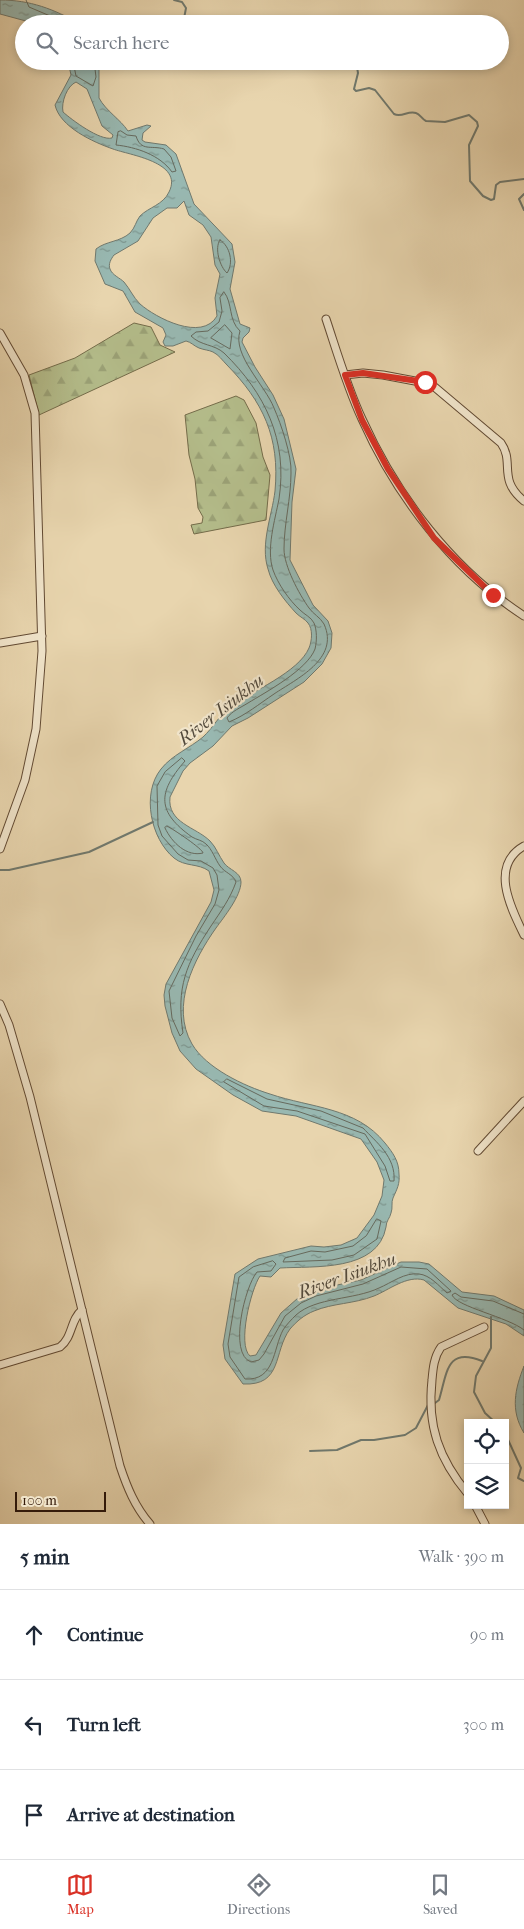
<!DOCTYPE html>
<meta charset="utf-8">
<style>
:root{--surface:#fff;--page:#f2f2f3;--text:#1f2937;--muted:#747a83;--line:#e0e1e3;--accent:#d93025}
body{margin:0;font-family:"IM FELL French Canon",serif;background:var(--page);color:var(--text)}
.controls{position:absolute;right:15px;bottom:15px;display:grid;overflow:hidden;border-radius:0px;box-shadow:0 2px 8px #0003}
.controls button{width:45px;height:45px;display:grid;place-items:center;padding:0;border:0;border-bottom:1px solid var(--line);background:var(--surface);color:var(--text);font:25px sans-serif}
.scale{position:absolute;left:15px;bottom:12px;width:91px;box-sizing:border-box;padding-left:5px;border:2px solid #351b0a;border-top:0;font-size:14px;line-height:18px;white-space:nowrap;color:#351b0a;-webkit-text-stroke:4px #f0e4ca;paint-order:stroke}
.stop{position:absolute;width:15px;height:15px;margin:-11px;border:4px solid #d93025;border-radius:50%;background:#fff}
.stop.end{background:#d93025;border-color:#fff;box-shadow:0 1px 5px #0008}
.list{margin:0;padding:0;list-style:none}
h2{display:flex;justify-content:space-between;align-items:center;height:65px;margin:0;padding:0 20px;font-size:21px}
h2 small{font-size:16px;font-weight:400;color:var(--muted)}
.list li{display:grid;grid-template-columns:32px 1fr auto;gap:15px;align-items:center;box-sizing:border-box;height:90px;padding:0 20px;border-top:1px solid var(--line)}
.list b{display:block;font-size:19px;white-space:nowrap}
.list em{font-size:16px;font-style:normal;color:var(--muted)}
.icon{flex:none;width:28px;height:28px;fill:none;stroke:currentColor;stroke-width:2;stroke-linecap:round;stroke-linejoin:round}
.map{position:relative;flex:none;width:524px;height:1524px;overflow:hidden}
.search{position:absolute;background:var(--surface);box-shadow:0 2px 8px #0003;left:15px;right:15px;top:15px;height:55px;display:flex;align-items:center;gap:12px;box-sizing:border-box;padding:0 18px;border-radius:28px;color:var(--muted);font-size:19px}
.sheet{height:335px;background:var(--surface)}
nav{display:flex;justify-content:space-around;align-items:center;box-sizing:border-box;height:70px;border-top:1px solid var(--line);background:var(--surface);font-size:14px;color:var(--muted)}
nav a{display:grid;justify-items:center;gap:2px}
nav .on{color:var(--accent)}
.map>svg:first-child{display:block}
.forest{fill:url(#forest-firs);stroke:#746c4a}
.water{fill:url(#water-ripples);stroke:#70796e;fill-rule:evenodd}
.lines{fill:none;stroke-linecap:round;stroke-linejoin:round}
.shore{stroke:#666a5e;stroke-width:1}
.stream{stroke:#70796e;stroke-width:2}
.minor-casing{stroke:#624a33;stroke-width:9}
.minor{stroke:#f0e4ca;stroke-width:7}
.route{stroke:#d93025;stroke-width:6}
.labels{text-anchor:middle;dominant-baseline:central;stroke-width:4.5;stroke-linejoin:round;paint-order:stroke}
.water-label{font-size:18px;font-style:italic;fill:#534a3c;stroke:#f0e4ca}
</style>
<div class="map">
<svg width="524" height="1524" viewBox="0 0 524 1524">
<defs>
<pattern id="forest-firs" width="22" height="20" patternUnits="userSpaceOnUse" patternTransform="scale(1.25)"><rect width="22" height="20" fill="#b4bd8b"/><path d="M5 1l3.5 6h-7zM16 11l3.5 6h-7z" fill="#9ba277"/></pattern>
<pattern id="water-ripples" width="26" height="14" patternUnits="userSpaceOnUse" patternTransform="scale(1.25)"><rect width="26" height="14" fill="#98b8b1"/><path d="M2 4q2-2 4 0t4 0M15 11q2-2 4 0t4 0" fill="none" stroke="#7d958e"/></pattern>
</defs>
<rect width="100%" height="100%" fill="#e8d5ae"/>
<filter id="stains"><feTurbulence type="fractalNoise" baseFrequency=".004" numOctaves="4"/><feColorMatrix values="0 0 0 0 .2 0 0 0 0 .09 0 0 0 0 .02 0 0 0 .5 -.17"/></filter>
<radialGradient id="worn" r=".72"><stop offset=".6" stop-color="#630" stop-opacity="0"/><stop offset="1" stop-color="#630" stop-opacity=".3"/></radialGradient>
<g class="forest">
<polygon points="134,323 151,327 160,345 175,352 39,415 29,375 75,358"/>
<polygon points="236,396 244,400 256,423 263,457 270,475 266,520 194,534 191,525 202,523 203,517 198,508 195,479 189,455 185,415"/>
</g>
<g class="water">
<path d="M0,0c30,0 54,9 80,24h-43l-37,-10z"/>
<path d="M68,61h31v37c7,13 21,21 29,33l19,-6 4,1 -8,7 -1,7 3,2 21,3 10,9 18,50 38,40 3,18 -5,27 10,35 10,4 -1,4 -6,6 -1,4 13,25 18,28 11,24 12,50 -4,33 -2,58 23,45 15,16 4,12 -1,15 -9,16 -18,18 -56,36 -16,8 -19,20 -23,17 -7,8 -13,26c-3,26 26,30 40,44 6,6 9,15 14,22 5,7 17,9 17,19 0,14 -17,35 -25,46 -22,31 -46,78 -24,116 14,24 52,42 78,50 41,14 86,13 115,49 8,10 14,18 14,31 1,10 -2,15 -6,24 -2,4 0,10 -2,15 -1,5 -5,8 -5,14 -8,45 -72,39 -106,41l-9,9 -11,-1c-9,13 -23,69 -10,80l6,-1 25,-42 17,-15 25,-10 38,-8 40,-18h18l10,2 33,28 32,4 30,14v26l-18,-12 -48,-16 -34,-28c-17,-5 -35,10 -50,16 -20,8 -41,7 -60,15 -10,4 -17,10 -24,18 -17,23 -7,57 -47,55l-18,-25 -2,-14 12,-71 23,-15 53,-13 13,1 17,-2 16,-7 17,-23 8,-19 2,-16 -7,-18 -16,-23 -65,-23 -34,-5 -29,-16 -37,-26 -16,-18 -8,-18 -7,-27 -1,-11 2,-11 45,-82 3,-12 -5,-19c-11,-8 -24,-4 -35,-13 -23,-19 -33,-64 -13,-89 11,-14 29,-21 42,-32 10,-9 17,-23 28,-31 20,-14 68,-34 78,-58 3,-7 4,-19 -1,-25 -3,-4 -8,-6 -12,-10 -11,-12 -24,-28 -28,-44 -8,-25 4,-53 7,-78 5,-54 -12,-89 -48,-126 -5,-5 -8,-10 -14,-13 -4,-2 -9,-2 -14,-4 -5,-2 -8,-6 -13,-7l-13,5h-8l-2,-4 3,-7 -3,-7 -28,-16 -12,-21 -18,-7 -10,-23 1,-12c10,-8 24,-7 34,-16 5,-5 6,-12 10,-17 9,-9 23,-11 29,-24 15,-30 -40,-37 -56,-43 -20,-7 -53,-22 -58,-44l16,-30zM76,82l11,7 15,37 11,9 -1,3c-12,3 -40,-18 -49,-26 -2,-10 4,-26 13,-30zM184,201l5,14 14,10 8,12 4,28 5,9 -5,24 2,18c-15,26 -61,2 -77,-12 -7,-7 -10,-15 -16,-22 -4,-4 -12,-7 -14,-13 -2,-5 1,-10 4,-14l24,-14 15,-23 14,-10h10z"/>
<path d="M524,1366v67c-14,-23 -9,-44 0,-67z"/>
</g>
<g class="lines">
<g class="shore">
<polyline points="26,0 29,7 69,24"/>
<polyline points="73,61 76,76 93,86 96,77 94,61"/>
<path d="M121,131l6,4 9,1c5,16 15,9 28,13l7,8 5,14 -4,1c-12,-17 -36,-25 -56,-27l2,-13z"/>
<path d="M220,240c10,6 14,23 7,33 -7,-6 -13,-25 -7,-33z"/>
<path d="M224,292c9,11 4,28 16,39 -8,24 25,54 34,77 7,16 18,48 17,65 0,25 -7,51 -7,76 0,17 15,45 25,59 4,6 11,9 15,16 16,35 -28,55 -50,70 -15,10 -28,21 -45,28l-2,-4c5,-7 13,-10 21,-15 18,-11 59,-33 67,-54 2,-8 2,-19 -1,-26 -3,-6 -9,-8 -14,-13 -11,-10 -22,-26 -27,-40 -7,-21 2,-50 6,-71 9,-59 -14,-106 -55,-146 -10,-9 -23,-7 -33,-17l5,-4 12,-1 11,-9 3,-11 -2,-13z"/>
<polygon points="225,325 232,333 230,349 211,338"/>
<path d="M182,758l3,3c-28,32 -28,51 7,76 5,3 10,3 14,7 6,5 9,15 14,22 5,7 13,8 16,16 -6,17 -15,29 -25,44 -25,38 -35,61 -28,107l-3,3 -8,-18 -3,-27 27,-55 19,-32 4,-14 -2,-15 -4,-7 -12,-7 -13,-1 -10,-6 -16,-18 -4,-11 -1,-39 8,-14z"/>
<path d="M167,826c6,3 36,23 36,27 -16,4 -31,-10 -38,-25z"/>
<path d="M227,1079l40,20 54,12 42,17c13,14 33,29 31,53h-4l-5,-15 -20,-32 -68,-23 -33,-5 -40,-24z"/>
<polygon points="377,1219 381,1221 377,1239 354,1255 332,1260 283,1262 285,1258 311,1251 325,1252 353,1246 366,1236"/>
<path d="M273,1261l3,3 -5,7 -14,1c-12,14 -29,82 -6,90l8,-2 5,-6 21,-38 16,-13 15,-7 47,-12 38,-17 26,2 24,22 -4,2c-8,-7 -17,-18 -28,-19 -14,-2 -28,9 -40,14 -25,12 -63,9 -83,27 -4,4 -10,10 -13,15 -10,19 -8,51 -38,49l-15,-22 -2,-13 11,-67 14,-10z"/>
<path d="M524,1314l-31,-13 -32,-4 -6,-4 -3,2c5,12 56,22 72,35"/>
</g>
<g class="stream">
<polyline points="174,0 182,2 186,8 183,24"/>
<polyline points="308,24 310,20 315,19 320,24"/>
<path d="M356,61l2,12 -4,16 2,2 13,-3 6,2 19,24c8,4 14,-4 22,-1 4,1 6,6 10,8l19,1 24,-7 8,7 1,4 -9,19 1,36 13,15 8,4 3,-1 2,-14 4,-3 24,-3"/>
<polyline points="524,194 519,199 524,210"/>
<polyline points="0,870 9,870 89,852 153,822"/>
<polyline points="491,1317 491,1348 476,1376 474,1392 485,1413 496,1423"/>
<path d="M435,1403l4,-3c8,-26 7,-54 43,-39"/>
<polyline points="505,1433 521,1468 518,1478 524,1481"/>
<polyline points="310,1451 337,1450 361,1440 374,1440 405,1435 416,1428 428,1405"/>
</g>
<defs>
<g id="minor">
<path d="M326,319c11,33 21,68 36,100 35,78 90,150 162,197"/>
<polyline points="0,333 24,375 35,413 42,651 36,729 25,780 0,849"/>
<path d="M345,375l18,-2 20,2 48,9 70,59c14,20 -4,36 23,58"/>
<polyline points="0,643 42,636"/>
<path d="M524,846c-35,20 -13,62 0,89"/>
<path d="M0,1004l9,21 21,72 90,369c7,21 15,41 30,58"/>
<polyline points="478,1151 524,1101"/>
<path d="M0,1365l60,-18c13,-10 10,-27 22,-37"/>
<path d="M468,1494c-29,-35 -41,-68 -36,-114 1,-12 2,-23 9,-33l43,-20"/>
<polyline points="475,1505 485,1524"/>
</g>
</defs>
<use href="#minor" class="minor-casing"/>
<use href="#minor" class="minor"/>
</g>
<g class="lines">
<polyline class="route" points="425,382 363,373 345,375 362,420 388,469 434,538 493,595"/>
</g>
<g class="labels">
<g class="water-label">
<text transform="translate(221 710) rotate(-38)">River Isiukhu</text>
<text transform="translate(347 1276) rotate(-20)">River Isiukhu</text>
</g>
</g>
<rect width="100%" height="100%" filter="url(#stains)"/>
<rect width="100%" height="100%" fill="url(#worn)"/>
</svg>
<div class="controls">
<button><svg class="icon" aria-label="locate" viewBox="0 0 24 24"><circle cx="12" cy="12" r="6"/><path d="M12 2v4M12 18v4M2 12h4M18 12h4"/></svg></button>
<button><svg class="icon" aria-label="layers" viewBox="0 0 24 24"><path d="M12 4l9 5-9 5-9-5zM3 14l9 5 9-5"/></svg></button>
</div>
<div class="scale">100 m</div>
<div class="stop" style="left:425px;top:382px"></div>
<div class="stop end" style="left:493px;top:595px"></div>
<div class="search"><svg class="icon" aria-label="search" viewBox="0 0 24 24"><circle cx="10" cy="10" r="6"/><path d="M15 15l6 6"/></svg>Search here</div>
</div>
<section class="sheet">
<h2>5 min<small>Walk · 390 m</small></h2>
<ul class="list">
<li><svg class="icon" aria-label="ahead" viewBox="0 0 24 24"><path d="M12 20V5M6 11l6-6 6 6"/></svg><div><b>Continue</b></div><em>90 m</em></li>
<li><svg class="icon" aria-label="left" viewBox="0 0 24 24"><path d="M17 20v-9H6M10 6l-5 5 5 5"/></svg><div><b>Turn left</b></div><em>300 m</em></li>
<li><svg class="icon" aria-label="arrive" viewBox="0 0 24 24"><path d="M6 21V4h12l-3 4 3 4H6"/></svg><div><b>Arrive at destination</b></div></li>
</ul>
</section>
<nav>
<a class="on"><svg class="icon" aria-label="map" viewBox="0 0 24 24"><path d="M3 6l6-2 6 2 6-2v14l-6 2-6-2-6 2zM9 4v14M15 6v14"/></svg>Map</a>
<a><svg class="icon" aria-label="directions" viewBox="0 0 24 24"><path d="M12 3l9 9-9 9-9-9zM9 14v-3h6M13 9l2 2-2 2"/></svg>Directions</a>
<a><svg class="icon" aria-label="saved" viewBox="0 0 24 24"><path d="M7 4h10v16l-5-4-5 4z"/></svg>Saved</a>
</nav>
